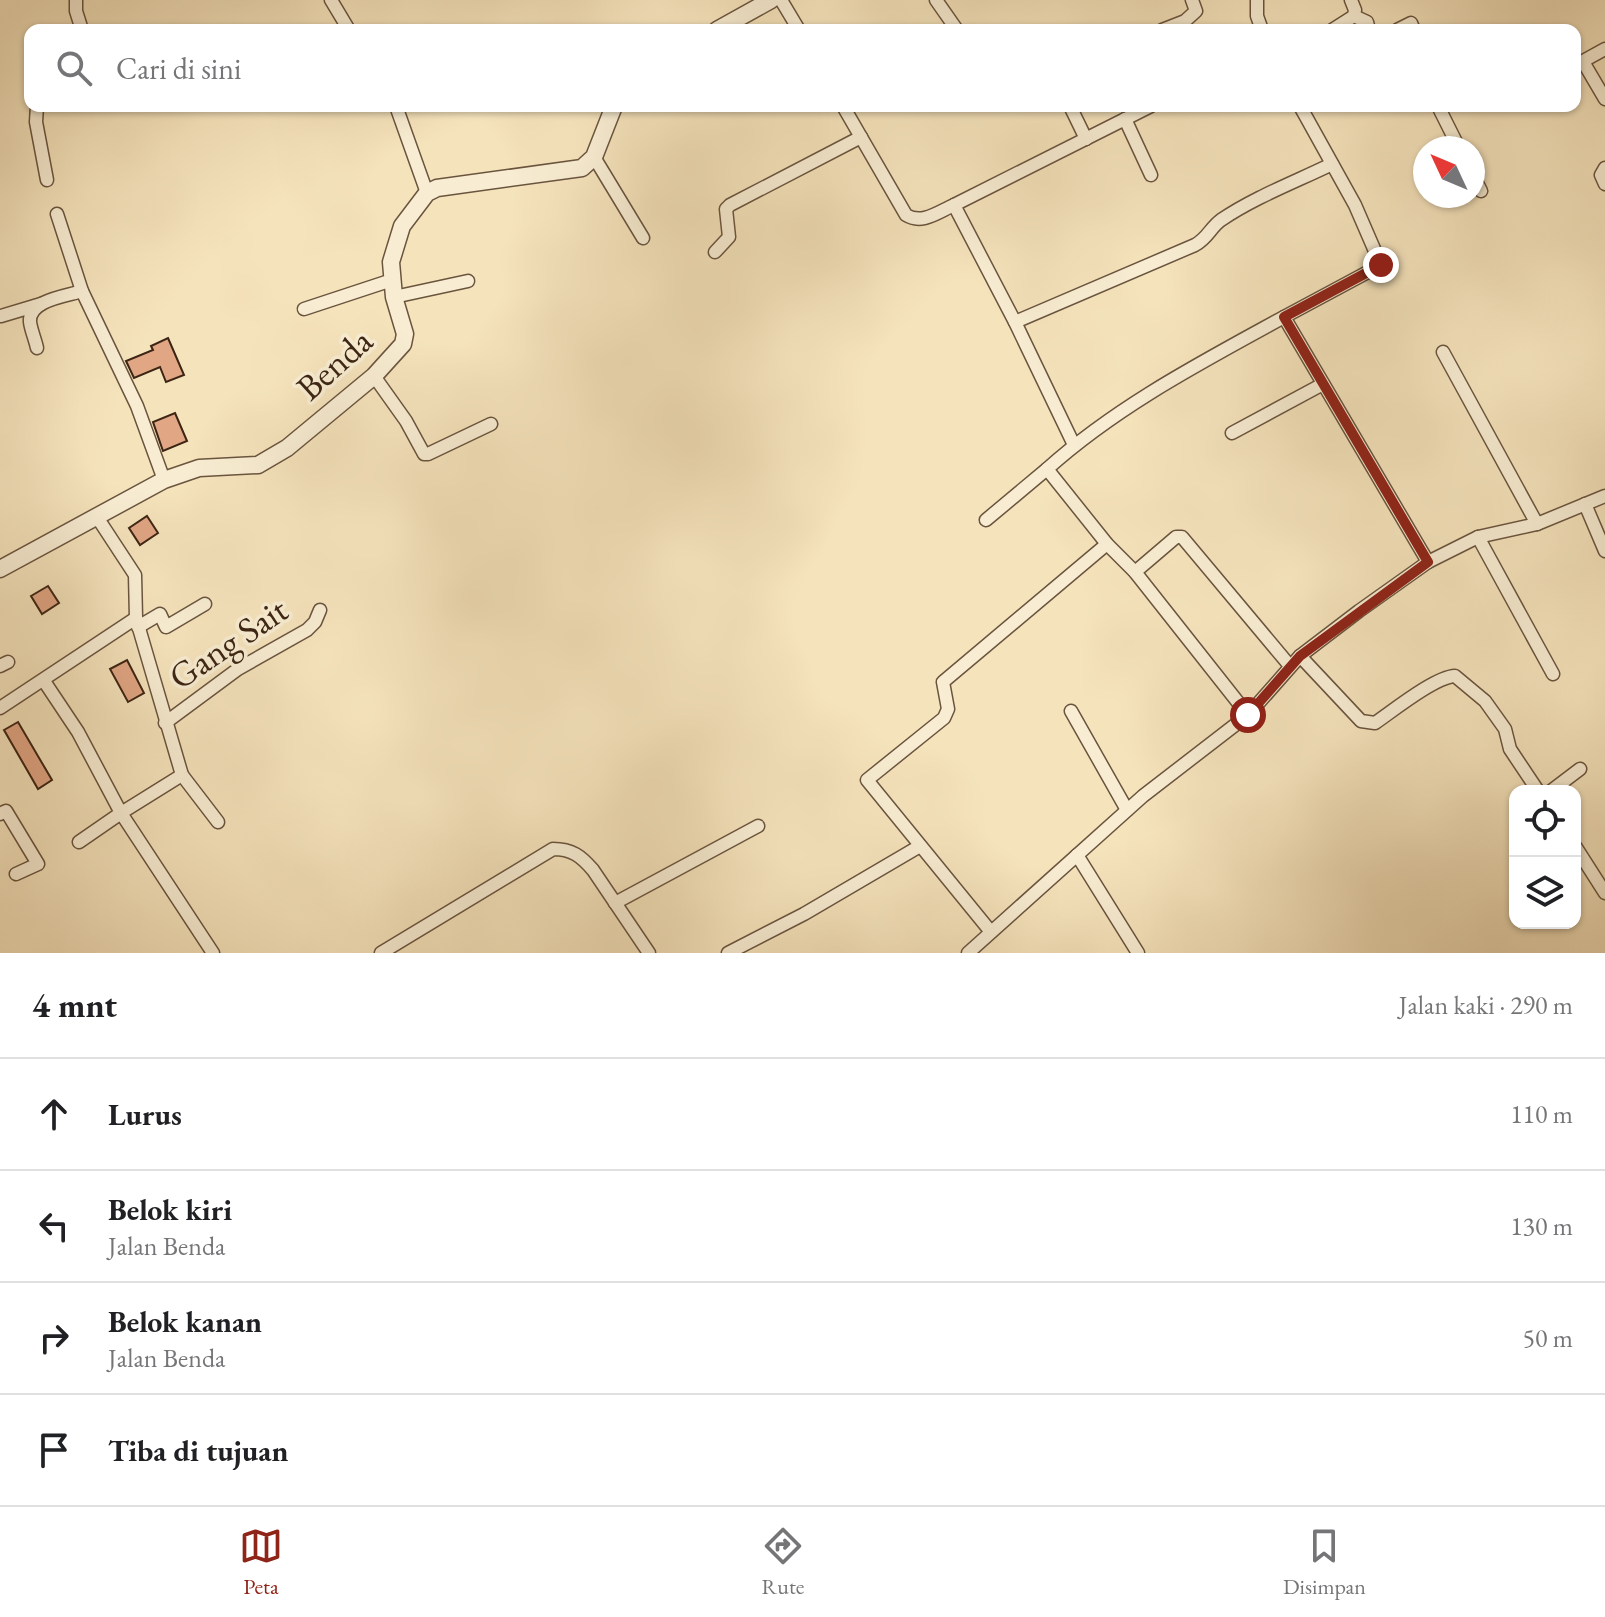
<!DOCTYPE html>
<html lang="id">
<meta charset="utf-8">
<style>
:root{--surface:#fff;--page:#f2f2f2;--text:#202124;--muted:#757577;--line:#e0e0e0;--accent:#8f2418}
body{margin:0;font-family:"EB Garamond",serif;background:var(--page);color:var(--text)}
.controls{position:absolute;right:24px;bottom:24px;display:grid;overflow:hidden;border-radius:16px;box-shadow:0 2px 6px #0004}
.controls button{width:72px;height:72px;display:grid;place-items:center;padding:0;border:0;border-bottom:2px solid var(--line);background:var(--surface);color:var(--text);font:40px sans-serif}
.compass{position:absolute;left:1413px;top:136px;width:72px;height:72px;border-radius:50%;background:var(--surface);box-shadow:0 2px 6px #0004;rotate:314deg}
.stop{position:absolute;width:24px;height:24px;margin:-18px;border:6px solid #8f2418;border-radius:50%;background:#fff}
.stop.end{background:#8f2418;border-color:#fff;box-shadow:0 2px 8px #0008}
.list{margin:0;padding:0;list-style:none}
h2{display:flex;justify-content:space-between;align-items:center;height:104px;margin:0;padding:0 32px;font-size:34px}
h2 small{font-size:26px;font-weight:400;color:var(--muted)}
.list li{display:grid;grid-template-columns:52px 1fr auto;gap:24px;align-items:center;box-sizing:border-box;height:112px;padding:0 32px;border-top:2px solid var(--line)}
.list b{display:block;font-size:30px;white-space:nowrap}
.list p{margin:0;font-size:26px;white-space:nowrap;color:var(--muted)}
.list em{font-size:26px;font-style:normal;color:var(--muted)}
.icon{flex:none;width:44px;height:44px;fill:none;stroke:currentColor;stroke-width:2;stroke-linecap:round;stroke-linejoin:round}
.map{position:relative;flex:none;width:1605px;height:953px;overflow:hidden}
.search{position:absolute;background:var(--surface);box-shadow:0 2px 6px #0004;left:24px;right:24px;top:24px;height:88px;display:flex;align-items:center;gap:20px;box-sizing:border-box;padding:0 28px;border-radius:16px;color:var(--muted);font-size:30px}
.sheet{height:552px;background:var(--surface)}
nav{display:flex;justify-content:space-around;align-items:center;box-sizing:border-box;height:112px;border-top:2px solid var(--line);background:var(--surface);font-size:22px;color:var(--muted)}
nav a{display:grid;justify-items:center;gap:4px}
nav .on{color:var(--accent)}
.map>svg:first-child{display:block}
.building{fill:#e1a684;stroke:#3c2514;stroke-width:2}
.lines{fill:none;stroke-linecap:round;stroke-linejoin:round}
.minor-casing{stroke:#6a543e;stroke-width:15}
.tertiary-casing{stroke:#6a543e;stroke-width:19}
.minor{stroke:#f8edd3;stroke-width:12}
.tertiary{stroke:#f8edd3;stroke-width:16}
.route{stroke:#8f2418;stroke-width:10}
.labels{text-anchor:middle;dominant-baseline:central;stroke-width:7;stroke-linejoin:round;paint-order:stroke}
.street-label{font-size:36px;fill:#3c2514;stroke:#f8edd3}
</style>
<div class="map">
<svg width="1605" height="953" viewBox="0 0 1605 953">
<rect width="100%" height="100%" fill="#f5e3bc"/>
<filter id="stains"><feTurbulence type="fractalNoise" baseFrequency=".0025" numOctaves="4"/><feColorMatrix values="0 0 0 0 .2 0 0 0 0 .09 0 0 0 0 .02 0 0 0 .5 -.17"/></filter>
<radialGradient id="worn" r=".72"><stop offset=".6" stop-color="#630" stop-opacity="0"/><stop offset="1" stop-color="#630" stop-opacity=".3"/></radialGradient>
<g class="building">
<polygon points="168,338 184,375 166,382 160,367 134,378 126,361 153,350 151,346"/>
<polygon points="175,413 187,441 163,451 153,422"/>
<polygon points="147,516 158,533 140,545 129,528"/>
<polygon points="48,586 59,603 42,614 31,596"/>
<polygon points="127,660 144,693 128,702 110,669"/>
<polygon points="18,722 52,780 38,789 4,730"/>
</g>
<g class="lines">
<defs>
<g id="minor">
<polyline points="76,0 76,11 82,30"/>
<polyline points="331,0 349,30"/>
<polyline points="781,0 799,30"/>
<polyline points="936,0 957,30"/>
<polyline points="1257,0 1257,16 1262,30"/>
<polyline points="1354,16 1367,22 1369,30"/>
<polyline points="1162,30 1185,21 1196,11 1192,0"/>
<polyline points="1332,30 1354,16 1355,10 1351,0"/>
<polyline points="1397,30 1411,23 1414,30"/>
<polyline points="1605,49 1585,60 1585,65 1605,99"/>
<polyline points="37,106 36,122 47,180"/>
<polyline points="396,106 427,193"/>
<path d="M843,106l63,109c16,10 32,-3 48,-10"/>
<polyline points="1070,106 1086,139"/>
<polyline points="1300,106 1355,205 1381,265 1284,317 1428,562"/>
<polyline points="1438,106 1459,148"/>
<polyline points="1125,119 1151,175"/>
<polyline points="594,157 643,238"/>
<polyline points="1605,168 1601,175 1605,184"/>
<polyline points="1473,175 1481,191"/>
<polyline points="57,214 82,291 137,406 164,480"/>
<polyline points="715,252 729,237 726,209 730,205 861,137"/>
<polyline points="394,297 468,281"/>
<polyline points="304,309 392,280"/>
<polyline points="1,316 41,304"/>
<path d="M1015,322l180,-77c13,-7 15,-17 26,-25 34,-23 74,-38 111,-56"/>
<path d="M37,348c-2,-9 -6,-18 -7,-26 -2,-22 37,-26 52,-31"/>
<polyline points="1443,352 1537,524"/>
<polyline points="374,376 406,421 424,454 428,454 491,424"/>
<polyline points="1232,433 1323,384"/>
<polyline points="1074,445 1015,322 954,205 1151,106"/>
<polyline points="1585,504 1605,551"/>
<polyline points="97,517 135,575 136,618 182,775 121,813 213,953"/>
<polyline points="986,520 1047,469"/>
<polyline points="1478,537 1553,674"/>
<polyline points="1135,572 1176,537 1182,537 1290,666"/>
<polyline points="138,627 160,614 166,627 205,604"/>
<path d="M1300,656l61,65 14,2c19,-13 60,-46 80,-47l30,25 20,28 5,20 28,42"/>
<polyline points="0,666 8,662"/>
<polyline points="44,681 78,732 121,813 79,842"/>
<polyline points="0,708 136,618"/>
<polyline points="1071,711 1127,810"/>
<path d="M1248,715l-113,-143 -28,-28 -60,-75c70,-63 155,-107 237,-152"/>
<polyline points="165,723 238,669 307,630 315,622 320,610"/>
<polyline points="182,775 218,822"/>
<polyline points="1551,791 1580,769"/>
<polyline points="0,814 6,811 38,864 16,874"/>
<polyline points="1575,846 1605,893"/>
<polyline points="1077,855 1138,953"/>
<polyline points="615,903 758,826"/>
<polyline points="991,932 867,780 944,718 948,709 943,682 1107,544"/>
<path d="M381,953l172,-104c19,0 28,7 40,21l56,83"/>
<polyline points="728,953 804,914 920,846"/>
<polyline points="968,953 1143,796 1248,715 1300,656 1359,611 1428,562 1478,537 1537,524 1605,496"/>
</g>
<g id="tertiary">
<polyline points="717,30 771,0"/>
<polyline points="0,569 164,480 199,468 258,465 287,448 374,376 403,344 405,334 394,297 391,262 402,226 427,193 437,188 582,168 594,157 614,106"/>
</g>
</defs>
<use href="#minor" class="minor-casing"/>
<use href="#tertiary" class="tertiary-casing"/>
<use href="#minor" class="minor"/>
<use href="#tertiary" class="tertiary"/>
</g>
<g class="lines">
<polyline class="route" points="1248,715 1300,656 1428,562 1284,317 1381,265"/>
</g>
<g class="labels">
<g class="street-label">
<text transform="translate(334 364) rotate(-42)">Benda</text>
<text transform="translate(228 643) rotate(-34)">Gang Sait</text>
</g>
</g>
<rect width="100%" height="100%" filter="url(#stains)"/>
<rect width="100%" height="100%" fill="url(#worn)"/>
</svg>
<div class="controls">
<button><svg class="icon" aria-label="locate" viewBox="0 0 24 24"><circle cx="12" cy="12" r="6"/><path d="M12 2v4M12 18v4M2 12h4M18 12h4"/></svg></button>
<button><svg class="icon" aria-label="layers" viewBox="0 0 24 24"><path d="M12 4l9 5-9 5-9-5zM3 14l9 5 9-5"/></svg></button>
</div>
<svg class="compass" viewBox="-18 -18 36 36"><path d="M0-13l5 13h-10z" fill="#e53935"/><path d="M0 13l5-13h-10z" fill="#757577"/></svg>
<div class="stop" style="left:1248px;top:715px"></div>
<div class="stop end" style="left:1381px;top:265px"></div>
<div class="search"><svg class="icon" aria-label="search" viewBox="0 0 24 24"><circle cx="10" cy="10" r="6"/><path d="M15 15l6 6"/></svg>Cari di sini</div>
</div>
<section class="sheet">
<h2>4 mnt<small>Jalan kaki · 290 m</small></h2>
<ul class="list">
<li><svg class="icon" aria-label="ahead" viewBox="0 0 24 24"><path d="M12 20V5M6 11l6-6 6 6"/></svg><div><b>Lurus</b></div><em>110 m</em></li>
<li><svg class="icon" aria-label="left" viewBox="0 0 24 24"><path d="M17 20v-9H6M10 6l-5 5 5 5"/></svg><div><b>Belok kiri</b><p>Jalan Benda</p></div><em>130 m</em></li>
<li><svg class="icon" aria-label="right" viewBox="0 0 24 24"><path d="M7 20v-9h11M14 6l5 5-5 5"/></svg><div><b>Belok kanan</b><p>Jalan Benda</p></div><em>50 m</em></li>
<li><svg class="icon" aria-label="arrive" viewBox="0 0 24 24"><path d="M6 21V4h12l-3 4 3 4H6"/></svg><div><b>Tiba di tujuan</b></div></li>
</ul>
</section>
<nav>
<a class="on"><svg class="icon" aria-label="map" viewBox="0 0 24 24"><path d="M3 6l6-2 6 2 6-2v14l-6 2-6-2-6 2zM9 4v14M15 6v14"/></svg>Peta</a>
<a><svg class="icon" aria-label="directions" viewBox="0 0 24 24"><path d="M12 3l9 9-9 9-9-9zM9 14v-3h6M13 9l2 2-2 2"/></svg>Rute</a>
<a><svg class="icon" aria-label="saved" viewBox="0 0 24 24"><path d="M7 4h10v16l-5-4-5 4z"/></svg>Disimpan</a>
</nav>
